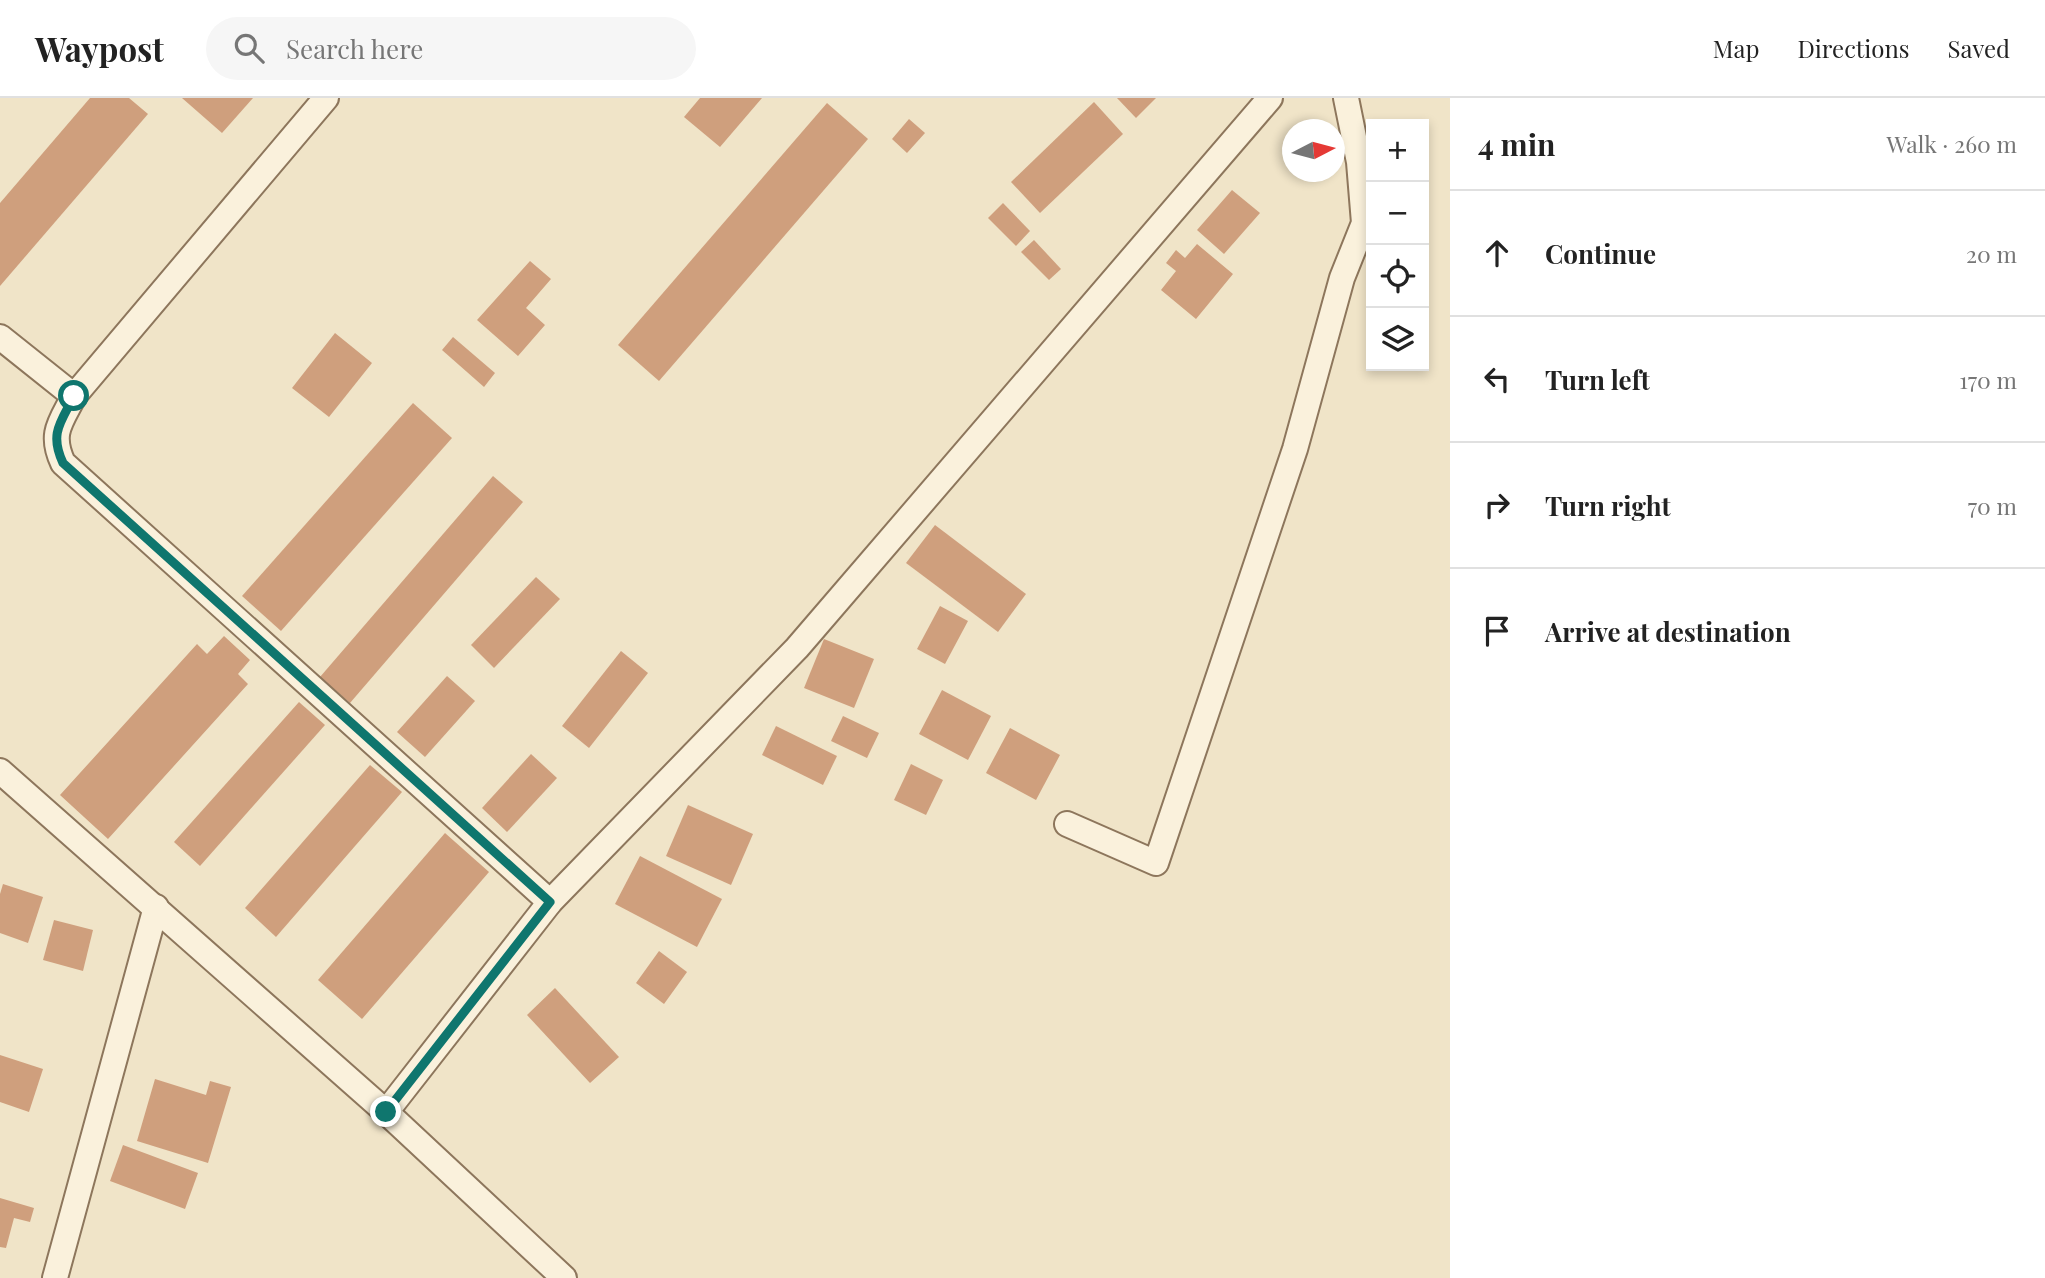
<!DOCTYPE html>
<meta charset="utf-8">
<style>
:root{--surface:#fff;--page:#f6f6f6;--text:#222;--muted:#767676;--line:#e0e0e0}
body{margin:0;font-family:"Playfair Display",serif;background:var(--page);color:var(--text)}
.controls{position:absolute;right:21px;top:21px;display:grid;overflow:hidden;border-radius:0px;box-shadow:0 4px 10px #0003}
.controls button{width:63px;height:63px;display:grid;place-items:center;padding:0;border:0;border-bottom:2px solid var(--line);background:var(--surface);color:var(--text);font:35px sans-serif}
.compass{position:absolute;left:1282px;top:21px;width:63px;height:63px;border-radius:50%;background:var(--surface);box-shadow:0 4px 10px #0003;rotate:84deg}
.stop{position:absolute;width:21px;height:21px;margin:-16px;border:5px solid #0f766e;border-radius:50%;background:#fff}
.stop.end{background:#0f766e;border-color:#fff;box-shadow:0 2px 7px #0008}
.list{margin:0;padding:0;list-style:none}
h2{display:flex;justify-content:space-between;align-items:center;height:91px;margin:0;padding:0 28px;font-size:30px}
h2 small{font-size:23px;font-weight:400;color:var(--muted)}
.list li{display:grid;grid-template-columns:46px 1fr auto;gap:21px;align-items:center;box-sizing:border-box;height:126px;padding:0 28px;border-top:2px solid var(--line)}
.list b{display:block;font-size:26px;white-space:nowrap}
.list em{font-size:23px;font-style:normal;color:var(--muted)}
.icon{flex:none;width:38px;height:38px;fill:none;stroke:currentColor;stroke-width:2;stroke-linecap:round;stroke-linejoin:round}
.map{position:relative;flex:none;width:1450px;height:1180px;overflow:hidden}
header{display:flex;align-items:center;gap:42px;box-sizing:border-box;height:98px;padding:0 35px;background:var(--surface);border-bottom:2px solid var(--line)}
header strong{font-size:33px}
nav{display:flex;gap:38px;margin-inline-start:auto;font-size:24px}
.search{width:490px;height:63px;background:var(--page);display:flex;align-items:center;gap:18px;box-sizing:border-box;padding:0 24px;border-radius:38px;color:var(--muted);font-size:26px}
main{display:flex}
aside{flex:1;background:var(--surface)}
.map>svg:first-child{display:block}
.building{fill:#cf9f7d}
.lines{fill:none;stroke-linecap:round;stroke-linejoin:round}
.minor-casing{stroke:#8d765c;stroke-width:28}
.minor{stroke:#faf1dc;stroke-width:24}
.route{stroke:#0f766e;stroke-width:9}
</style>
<header>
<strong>Waypost</strong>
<div class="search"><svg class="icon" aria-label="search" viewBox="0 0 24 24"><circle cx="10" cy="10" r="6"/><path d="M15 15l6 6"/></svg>Search here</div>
<nav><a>Map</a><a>Directions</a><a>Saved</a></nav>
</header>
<main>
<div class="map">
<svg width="1450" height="1180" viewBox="0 0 1450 1180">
<rect width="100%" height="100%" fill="#f0e4c8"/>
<g class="building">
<polygon points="90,0 129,0 148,16 0,188 0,105"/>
<polygon points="182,0 253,0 222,35"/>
<polygon points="700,0 762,0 720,49 684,19"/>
<polygon points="1117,0 1156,0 1136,20"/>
<polygon points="1094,4 1123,36 1040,115 1011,84"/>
<polygon points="827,5 868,41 659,283 618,247"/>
<polygon points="909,21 925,35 907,55 892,41"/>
<polygon points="1232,92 1260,115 1224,156 1197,132"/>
<polygon points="1003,105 1030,133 1016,148 988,120"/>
<polygon points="1034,142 1061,171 1049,182 1021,154"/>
<polygon points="1197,146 1233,176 1196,221 1161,192 1176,173 1166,165 1176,152 1185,160"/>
<polygon points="530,163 551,181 526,210 545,227 518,258 477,222"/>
<polygon points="335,235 372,265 329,319 292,290"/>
<polygon points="453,239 495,275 484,289 442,252"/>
<polygon points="413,305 452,340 281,533 242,498"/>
<polygon points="493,378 523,404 350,605 320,579"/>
<polygon points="935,427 1026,496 998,534 906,465"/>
<polygon points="536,479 560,501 494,570 471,547"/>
<polygon points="940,508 968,523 945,566 917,551"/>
<polygon points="224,538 250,562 238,576 248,586 108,741 60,697 197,546 207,556"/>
<polygon points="824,541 874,561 854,610 804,590"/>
<polygon points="621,553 648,575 589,650 562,628"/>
<polygon points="447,578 475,603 425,659 397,634"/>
<polygon points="942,592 991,618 968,662 919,636"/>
<polygon points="299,604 325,627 200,768 174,744"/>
<polygon points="843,618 879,635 867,660 831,643"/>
<polygon points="776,628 837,658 823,687 762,657"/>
<polygon points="1010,630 1060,657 1036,702 986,675"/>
<polygon points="531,656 557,680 507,734 482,710"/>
<polygon points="911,666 943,682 926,717 894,702"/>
<polygon points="370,667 402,694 276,839 245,810"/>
<polygon points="688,707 753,736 731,787 666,758"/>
<polygon points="445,735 489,774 362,921 318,882"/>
<polygon points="640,758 722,801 697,849 615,806"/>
<polygon points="3,786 43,799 28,845 0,835 0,796"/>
<polygon points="54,822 93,832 83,873 43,862"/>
<polygon points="659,853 687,874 664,906 636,885"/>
<polygon points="555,890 619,959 590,985 527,917"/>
<polygon points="0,957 43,971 29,1014 0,1004"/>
<polygon points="155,981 206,997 210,983 231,989 208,1065 137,1043"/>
<polygon points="123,1047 198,1075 185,1111 110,1083"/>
<polygon points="0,1100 34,1110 30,1124 14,1120 6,1150 0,1149"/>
</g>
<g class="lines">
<defs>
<g id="minor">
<path d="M326,0l-252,298c-13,26 -25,37 -11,67l487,439"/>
<polyline points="0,239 74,298"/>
<polyline points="0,673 386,1014 550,804 797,550 1270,0"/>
<polyline points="1067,726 1156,765 1295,351 1342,180 1364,125 1359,64 1346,0"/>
<polyline points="386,1014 564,1180"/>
<polyline points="55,1180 156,809"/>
</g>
</defs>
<use href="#minor" class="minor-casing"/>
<use href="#minor" class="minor"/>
</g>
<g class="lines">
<path class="route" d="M74,298c-13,26 -25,37 -11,67l487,439 -164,210"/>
</g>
</svg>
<div class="controls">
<button>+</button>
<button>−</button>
<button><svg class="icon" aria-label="locate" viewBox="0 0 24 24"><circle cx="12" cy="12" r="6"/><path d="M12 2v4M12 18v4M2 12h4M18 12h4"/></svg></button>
<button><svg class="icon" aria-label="layers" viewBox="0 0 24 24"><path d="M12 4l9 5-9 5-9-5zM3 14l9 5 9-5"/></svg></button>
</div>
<svg class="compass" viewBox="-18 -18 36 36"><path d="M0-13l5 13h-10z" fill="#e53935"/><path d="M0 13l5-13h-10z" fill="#767676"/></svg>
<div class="stop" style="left:74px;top:298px"></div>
<div class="stop end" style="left:386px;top:1014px"></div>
</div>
<aside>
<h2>4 min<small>Walk · 260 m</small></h2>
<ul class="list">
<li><svg class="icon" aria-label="ahead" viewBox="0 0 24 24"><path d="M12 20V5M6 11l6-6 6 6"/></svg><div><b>Continue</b></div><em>20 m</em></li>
<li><svg class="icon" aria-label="left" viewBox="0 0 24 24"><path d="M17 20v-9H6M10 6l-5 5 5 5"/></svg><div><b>Turn left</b></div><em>170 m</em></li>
<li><svg class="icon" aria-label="right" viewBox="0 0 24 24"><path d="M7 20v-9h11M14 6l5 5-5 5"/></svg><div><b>Turn right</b></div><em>70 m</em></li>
<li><svg class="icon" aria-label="arrive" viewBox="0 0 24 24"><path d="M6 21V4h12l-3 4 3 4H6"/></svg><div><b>Arrive at destination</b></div></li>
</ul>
</aside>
</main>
